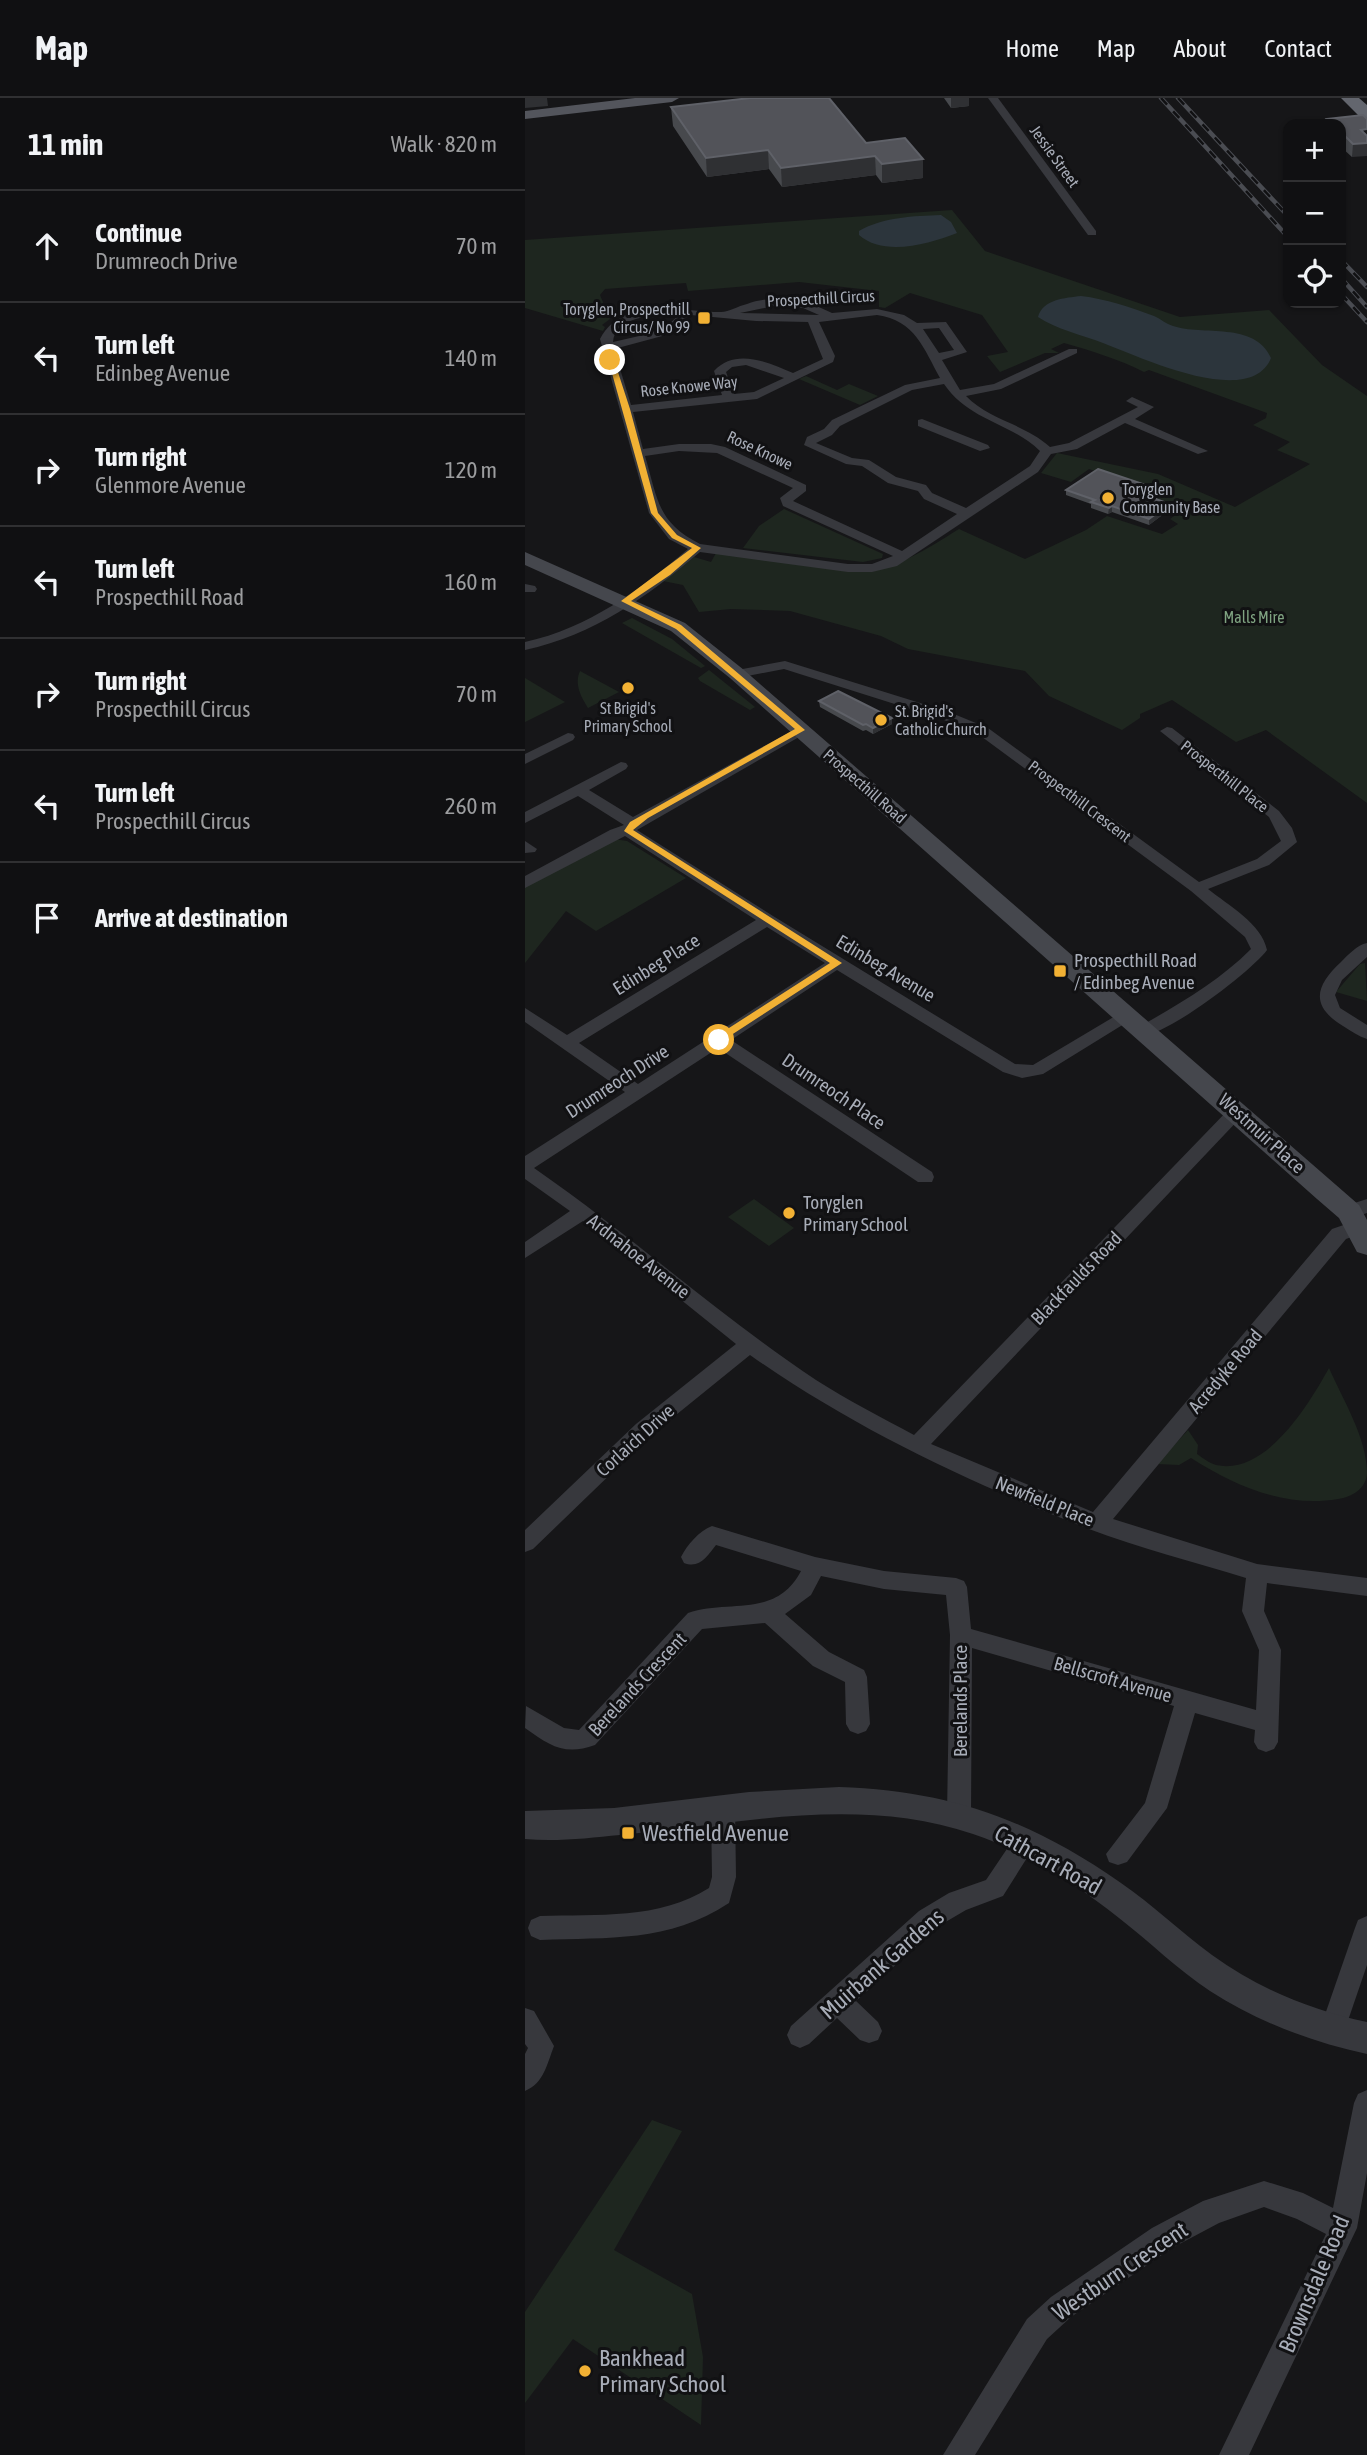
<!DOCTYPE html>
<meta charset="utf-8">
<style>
:root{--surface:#101012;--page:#1e1e20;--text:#f1f3f6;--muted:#9c9d9f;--line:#303032}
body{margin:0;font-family:"Asap Condensed",sans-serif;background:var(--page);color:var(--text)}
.controls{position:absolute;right:21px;top:21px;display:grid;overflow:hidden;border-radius:14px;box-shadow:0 2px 5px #0004}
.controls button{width:63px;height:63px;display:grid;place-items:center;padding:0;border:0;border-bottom:2px solid var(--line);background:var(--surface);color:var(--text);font:35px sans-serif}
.stop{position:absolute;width:21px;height:21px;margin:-16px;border:5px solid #f2b134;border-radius:50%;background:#fff}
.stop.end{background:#f2b134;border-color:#fff;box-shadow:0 2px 7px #0008}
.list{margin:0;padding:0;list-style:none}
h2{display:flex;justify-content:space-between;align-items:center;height:91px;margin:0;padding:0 28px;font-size:30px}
h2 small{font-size:23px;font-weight:400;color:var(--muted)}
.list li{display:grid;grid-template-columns:46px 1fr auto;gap:21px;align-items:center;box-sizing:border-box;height:112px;padding:0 28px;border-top:2px solid var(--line)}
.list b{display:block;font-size:26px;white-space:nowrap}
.list p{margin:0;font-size:23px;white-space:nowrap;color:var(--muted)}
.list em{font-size:23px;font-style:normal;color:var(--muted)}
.icon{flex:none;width:38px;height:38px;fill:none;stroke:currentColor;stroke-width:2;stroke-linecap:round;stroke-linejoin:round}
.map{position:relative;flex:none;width:842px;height:2357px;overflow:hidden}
header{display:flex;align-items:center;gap:42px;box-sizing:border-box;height:98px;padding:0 35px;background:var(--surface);border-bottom:2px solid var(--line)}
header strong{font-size:33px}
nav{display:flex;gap:38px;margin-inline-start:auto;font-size:24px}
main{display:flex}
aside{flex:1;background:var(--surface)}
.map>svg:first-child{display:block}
.green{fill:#1e261f}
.water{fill:#2c353c}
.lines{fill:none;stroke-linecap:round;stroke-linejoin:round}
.minor{fill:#37383d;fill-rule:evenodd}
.tertiary{fill:#37383d;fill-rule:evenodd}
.secondary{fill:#45474d;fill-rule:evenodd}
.primary{fill:#53555c;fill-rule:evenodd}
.motorway{fill:#63666e;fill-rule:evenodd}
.rail-casing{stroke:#4a4c52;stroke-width:4.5}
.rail{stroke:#111113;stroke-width:2.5;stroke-dasharray:9;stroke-linecap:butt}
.wall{fill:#47494d}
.shaded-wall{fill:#2f3033}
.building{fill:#525359;stroke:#5f6168;stroke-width:2}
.route{fill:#f2b134}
.poi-dot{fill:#f2b134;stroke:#111113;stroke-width:2.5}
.labels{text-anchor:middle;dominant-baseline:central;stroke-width:6;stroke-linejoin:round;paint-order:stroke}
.far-street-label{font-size:16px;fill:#a8adb8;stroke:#111113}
.far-poi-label{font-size:16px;fill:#a8adb8;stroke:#111113;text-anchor:start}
.far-park-label{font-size:16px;fill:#7fa381;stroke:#111113}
.poi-label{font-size:19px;fill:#a8adb8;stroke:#111113;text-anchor:start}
.street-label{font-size:19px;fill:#a8adb8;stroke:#111113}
.near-poi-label{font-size:23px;fill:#a8adb8;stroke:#111113;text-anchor:start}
.near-street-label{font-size:23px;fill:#a8adb8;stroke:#111113}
</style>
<header>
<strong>Map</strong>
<nav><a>Home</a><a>Map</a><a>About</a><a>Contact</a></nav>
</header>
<main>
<aside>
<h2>11 min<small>Walk · 820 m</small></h2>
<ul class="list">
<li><svg class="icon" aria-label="ahead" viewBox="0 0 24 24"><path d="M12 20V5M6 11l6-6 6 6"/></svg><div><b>Continue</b><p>Drumreoch Drive</p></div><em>70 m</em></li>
<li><svg class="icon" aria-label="left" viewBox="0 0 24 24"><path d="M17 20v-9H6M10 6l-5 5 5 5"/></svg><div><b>Turn left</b><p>Edinbeg Avenue</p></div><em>140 m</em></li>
<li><svg class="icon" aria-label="right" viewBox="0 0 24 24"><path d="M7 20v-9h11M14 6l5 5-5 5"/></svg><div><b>Turn right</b><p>Glenmore Avenue</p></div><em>120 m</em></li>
<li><svg class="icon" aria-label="left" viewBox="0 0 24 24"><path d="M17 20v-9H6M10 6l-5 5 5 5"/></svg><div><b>Turn left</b><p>Prospecthill Road</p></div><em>160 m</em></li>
<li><svg class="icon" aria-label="right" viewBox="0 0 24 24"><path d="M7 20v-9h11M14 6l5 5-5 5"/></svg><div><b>Turn right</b><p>Prospecthill Circus</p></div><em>70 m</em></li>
<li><svg class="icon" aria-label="left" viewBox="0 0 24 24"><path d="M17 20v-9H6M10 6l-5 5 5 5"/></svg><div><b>Turn left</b><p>Prospecthill Circus</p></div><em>260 m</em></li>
<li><svg class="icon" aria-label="arrive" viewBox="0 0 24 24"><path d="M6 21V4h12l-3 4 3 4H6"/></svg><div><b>Arrive at destination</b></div></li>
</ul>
</aside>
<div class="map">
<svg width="842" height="2357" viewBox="0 0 842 2357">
<rect width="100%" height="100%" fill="#161618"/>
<g class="green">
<path d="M427,112l33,41 195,66 89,-7 53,55 45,31v407l-101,-73 -30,12 -64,-42 -32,14v4l-18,12 -73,-34 -24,-25 -117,-22 -27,-13 -91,-25 -59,-2 -32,3 -16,-27 -20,-4 31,-24 17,5 5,-9 137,18c41,1 72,-21 106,-42l66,30 61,-29 21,-14 55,18 16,-10 -8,-5 15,-11 -43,-15 5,-4 -58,-20 -18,13 -30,-9 16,-20 101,21 77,33 75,-43 -33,-14 13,-8 -37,-17 13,-7 1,-5 -118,-43 -5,2c-26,-13 -52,-21 -80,-29l-13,6 8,4h-14l-45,19 -13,-16 21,-4 -26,-37 -72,-22 -25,15 -6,-1v-16l-80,-9 -111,9 -2,-8 -81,6 -5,6 10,24 -8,6 3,2 -2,4 -78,-23v-68z"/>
<polygon points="281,278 312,292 324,286 353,298 335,307 274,281"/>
<polygon points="259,411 358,456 357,460 338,464 218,450 234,428"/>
<polygon points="107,520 147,541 180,568 176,570 97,525"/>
<polygon points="184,572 230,609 225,612 175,583 173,580"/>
<path d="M55,573l39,21 -31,16c-7,-11 -14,-24 -8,-37z"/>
<polygon points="0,580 40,604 0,624"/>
<polygon points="89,741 102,743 161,780 71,833 41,813 0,865 0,789"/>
<polygon points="840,865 842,903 811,894 835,866"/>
<polygon points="229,1101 269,1130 244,1148 203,1119"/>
<path d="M804,1270c14,32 38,70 38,105 -1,16 -15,24 -29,26 -53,9 -103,-13 -147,-41l-12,7 -22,-1 31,-34 10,15 -1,9c6,4 12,9 19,11 50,11 93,-61 113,-97z"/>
<polygon points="127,2022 157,2033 89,2152 167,2196 178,2259 176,2327 48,2241 0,2305 0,2214"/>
</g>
<g class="water">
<path d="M416,117l10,7 6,11c-28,11 -73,24 -98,2v-4c24,-14 55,-15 82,-16z"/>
<path d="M556,198c25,3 49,11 73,20 7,3 12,8 19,10 29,10 82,-5 98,32 -21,52 -133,-2 -168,-15 -21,-8 -47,-14 -65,-26 5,-18 27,-19 43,-21z"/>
</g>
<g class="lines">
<g class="minor">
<polygon points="463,0 473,0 571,133 571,137 563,137"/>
<path d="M254,201l31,4 22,10 45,-4 27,6 13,8 29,-1 21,30 -25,8 18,30 34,-6 75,-35h8v4l-76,36 -35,7c23,24 59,28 84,51l19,-4 69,-36 -12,-6 6,-4 22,10 -19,12 73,32 -10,3 -73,-31 -48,26 -26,5 -13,18 -141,94 -25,6h-24l-148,-20c-53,45 -106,83 -175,98v-8c64,-14 114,-52 163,-93l-19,-10 -20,-26 -49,-174c24,-45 80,-27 121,-27 8,0 17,-6 26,-8 10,-4 21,-5 32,-5zM254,207l24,3 16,7 -79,-2zM145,215l10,1 -12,11 -20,9 -35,8c2,-25 38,-26 57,-29zM166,217l65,6 52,1 15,37 -30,14c-24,-10 -57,-26 -79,-2l8,24 -91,10 -17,-56 52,-14zM352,217c38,5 47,34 63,63l-35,7 -73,35 -8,9 -17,8 -3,8 42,19 16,2 26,17 30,8 6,8 33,15 -55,37 -109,-50 13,-10v-6l-81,-38 -14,-3h-32l-36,5 -10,-37 124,-13 76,-37 2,-6 -16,-34zM414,230l15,22 -15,3 -16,-24zM221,267l38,13 -30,14 -20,2 -8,-22 6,-5zM419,286c25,37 66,38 96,67l-10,15 -64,42 -34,-15 -6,-8 -30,-8 -27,-17 -17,-2 -36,-15 16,-8 8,-9 72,-36zM154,353l38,2 76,35 -13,10 3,8 110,50 -21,8h-24l-148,-20c-43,-22 -42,-44 -55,-88z"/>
<polygon points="397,321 463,347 465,350 455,353 393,328 393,322"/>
<polygon points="0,486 10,488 12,491 10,494 0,494"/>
<path d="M260,563l164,51 39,16 211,154 58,-23 24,-18 -12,-24 -109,-86 7,-4 5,1 107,83 13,17 5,14 -28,23 -61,24c20,16 54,35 59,61 -14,20 -106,91 -128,85l-3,-4 3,-4c40,-23 79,-45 112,-78l-6,-12 -54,-46 -213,-157 -39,-16 -155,-49 -47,9 -7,-4 2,-3z"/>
<path d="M276,628l5,1 2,3 -2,3 -169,97 136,86 242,148 18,1 89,-53 6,-2 9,6 -94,58 -21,4 -19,-6 -166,-102 -106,70 201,132 2,5 -2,5h-14l-200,-134 -184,120c97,67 184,147 282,212 31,20 65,37 98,55l317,-328h12l3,4 -3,4 -312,329 162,68 239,-283 26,-9 9,6 -2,6 -19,7 -233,280 144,45 110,14v18l-100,-13 -3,28 17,39 -3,92 -4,7 -8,3 -8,-3 -4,-7 1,-12 -60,-17 -28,95 -40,54 -9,3 -9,-3 -3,-8 39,-51 29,-97 -202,-58 -1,167 -4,8 -8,3 -8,-3 -4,-8 3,-180 -4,-40 -62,-6 -63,-13 -10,19 -26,19 44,38 35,18 3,7 3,47 -4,7 -8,3 -8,-3 -4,-7 -1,-42 -32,-16 -48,-43 -63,6 -107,116c-30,11 -45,1 -70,-17l1,-22 38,22 15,2 109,-117c41,-14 88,6 113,-42l-85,-26c-9,11 -16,24 -32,18l-3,-6c6,-12 18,-26 31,-31l103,31 69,14 72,7 8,3 3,6 4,42 285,81 3,-60 -17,-39 4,-33c-52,-16 -106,-30 -157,-49 -119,-46 -234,-100 -339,-174l-100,81 -117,113 -8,3v-22l111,-106 100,-80 -153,-123 -58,37v-16l45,-31 -45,-32v-23l100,-64 -100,-70v-14l42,27 189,-115 -131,-84 -100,52v-12l85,-46 14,-5 -46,-29 -53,27v-11l96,-50 5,1 2,3 -2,3 -37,21 44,27zM242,829l58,36 -187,121 -59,-41z"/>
<polygon points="43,635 48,636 50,639 48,642 0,666 0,656"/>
<polygon points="0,743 12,751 10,754 0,755"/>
<path d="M842,845v14l-25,23 -7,15 5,13 27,17v14c-9,-3 -16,-8 -24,-13 -33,-20 -28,-40 -2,-64 7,-7 16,-17 26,-19z"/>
<polygon points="842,1101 842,1115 824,1121 817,1119 815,1114 817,1109"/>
<path d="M198,1700l8,3 4,8 1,68 -7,26c-61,40 -120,34 -189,37l-9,-4 -3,-8 3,-8 9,-4c57,-2 119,4 169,-28l3,-11 -1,-68 4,-8z"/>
<polygon points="500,1733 508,1736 512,1744 478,1798 441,1812 412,1829 331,1903 353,1924 357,1933 353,1942 344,1945 335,1942 312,1920 284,1946 275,1950 266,1946 262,1937 266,1928 394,1813 424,1795 461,1782 492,1736"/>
<polygon points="842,1818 842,1867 816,1943 807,1946 798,1943 794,1934 830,1830 833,1822"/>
<path d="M0,1910l9,3 20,35c-7,18 -10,37 -29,45v-37l3,-6 -3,-4z"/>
<polygon points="842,1992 842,2075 832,2130 724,2357 694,2357 801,2136 772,2121 739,2109 694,2125 647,2150 546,2219 522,2241 450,2357 418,2357 502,2221 526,2199 627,2130 678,2103 739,2083 778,2095 808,2110 829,2005 833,1996"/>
</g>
<path class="tertiary" d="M314,1689c111,4 190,32 282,96 32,22 60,49 91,72 47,34 99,55 155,67v32c-55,-12 -109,-32 -157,-63 -32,-21 -60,-49 -91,-73 -43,-34 -94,-67 -146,-84 -115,-39 -236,-10 -353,1 -31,3 -64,7 -95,4v-28l89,-3 135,-16z"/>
<polygon class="secondary" points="0,454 160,525 219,572 834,1107 842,1122 842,1157 832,1154 814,1120 792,1101 205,580 146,533 0,467"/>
<polygon class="primary" points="110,0 154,0 147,4 0,21 0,13"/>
<polygon class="motorway" points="816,0 834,0 842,7 842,21 836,20"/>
<defs>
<g id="rail">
<polyline points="636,0 763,139"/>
<polyline points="653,0 763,118"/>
<polyline points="816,162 842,189"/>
<polyline points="816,180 842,209"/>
<polyline points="816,196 842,224"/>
</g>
</defs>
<use href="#rail" class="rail-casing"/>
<use href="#rail" class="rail"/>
</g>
<g class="wall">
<polygon points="419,0 444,0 444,8 426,10"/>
<polygon points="146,9 341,45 398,80 357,85 351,77 257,89 244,71 182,79 148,28"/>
<polygon points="802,21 842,21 827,59 816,49 816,26 802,26"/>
<polygon points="618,386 618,391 622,398 644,412 624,427 587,414 583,416 566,410 566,406 541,397 541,392"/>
<polygon points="294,603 367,620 367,626 348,636 341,632 338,633 295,609"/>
</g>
<g class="shaded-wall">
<polygon points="0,0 22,0 23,8 0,10"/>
<polygon points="426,0 444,0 444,8 426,10"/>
<polygon points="842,45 842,58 827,59 828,46"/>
<polygon points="243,52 244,71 182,79 181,60"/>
<polygon points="350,58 351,77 257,89 256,70"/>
<polygon points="398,61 398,80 357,85 357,66"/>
<polygon points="645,406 644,412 624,427 624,421"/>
<polygon points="587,408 587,414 583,416 584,410"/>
<polygon points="367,620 367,626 348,636 348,630"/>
</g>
<g class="building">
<polygon points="225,0 304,0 341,45 380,40 398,61 357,66 350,58 256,70 243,52 181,60 146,9"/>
<polygon points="838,17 842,21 842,31 836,32 842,38 842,45 828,46 816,34 816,26 808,26 802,21"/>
<polygon points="573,371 618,386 614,389 622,392 617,396 645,406 624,421 587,408 584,410 566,404 570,402 541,392"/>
<polygon points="313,593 367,620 348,630 341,626 338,627 294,603"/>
</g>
<polygon class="route" points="83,261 89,262 105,311 133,415 152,437 176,450 145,477 106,503 156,527 280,632 123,720 108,732 317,865 194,945 189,942 190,939 305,865 99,733 105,724 270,631 151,531 96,503 167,450 147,440 126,415"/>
<g class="poi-dot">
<rect x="172" y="213" width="14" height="14" rx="3.5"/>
<circle cx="583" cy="400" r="7"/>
<circle cx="103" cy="590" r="7"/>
<circle cx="356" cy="622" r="7"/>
<rect x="528" y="866" width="14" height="14" rx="3.5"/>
<circle cx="264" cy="1115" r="7"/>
<rect x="96" y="1728" width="14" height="14" rx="3.5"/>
<circle cx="60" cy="2273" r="7"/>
</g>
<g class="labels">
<g class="far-street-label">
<text transform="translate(530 58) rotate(54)">Jessie Street</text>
<text transform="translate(296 200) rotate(-3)">Prospecthill Circus</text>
<text transform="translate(164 288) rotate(-6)">Rose Knowe Way</text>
<text transform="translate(235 352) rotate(25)">Rose Knowe</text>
<text transform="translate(700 678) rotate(38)">Prospecthill Place</text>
<text transform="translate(340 688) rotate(41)">Prospecthill Road</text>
<text transform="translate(555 703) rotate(37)">Prospecthill Crescent</text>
</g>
<g class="far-poi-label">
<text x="165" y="211" text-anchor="end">Toryglen, Prospecthill<tspan x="165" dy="18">Circus/ No 99</tspan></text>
<text x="597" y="391">Toryglen<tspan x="597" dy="18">Community Base</tspan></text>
<text x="103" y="610" text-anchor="middle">St Brigid's<tspan x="103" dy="18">Primary School</tspan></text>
<text x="370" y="613">St. Brigid's<tspan x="370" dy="18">Catholic Church</tspan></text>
</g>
<g class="far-park-label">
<text x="729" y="519">Malls Mire</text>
</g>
<g class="poi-label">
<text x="549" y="862">Prospecthill Road<tspan x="549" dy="22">/ Edinbeg Avenue</tspan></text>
<text x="278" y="1104">Toryglen<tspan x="278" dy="22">Primary School</tspan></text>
</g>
<g class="street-label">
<text transform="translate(131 866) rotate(-32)">Edinbeg Place</text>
<text transform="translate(361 870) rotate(31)">Edinbeg Avenue</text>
<text transform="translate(92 983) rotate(-33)">Drumreoch Drive</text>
<text transform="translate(309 993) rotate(34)">Drumreoch Place</text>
<text transform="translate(737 1035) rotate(42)">Westmuir Place</text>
<text transform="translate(114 1158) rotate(38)">Ardnahoe Avenue</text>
<text transform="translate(551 1180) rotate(-46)">Blackfaulds Road</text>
<text transform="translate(700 1273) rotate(-50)">Acredyke Road</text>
<text transform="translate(110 1342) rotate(-42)">Corlaich Drive</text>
<text transform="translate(520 1403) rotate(22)">Newfield Place</text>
<text transform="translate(588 1581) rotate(16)">Bellscroft Avenue</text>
<text transform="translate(112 1586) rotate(-47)">Berelands Crescent</text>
<text transform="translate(435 1603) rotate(-90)">Berelands Place</text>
</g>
<g class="near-poi-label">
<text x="117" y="1735">Westfield Avenue</text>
<text x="74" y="2260">Bankhead<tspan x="74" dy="26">Primary School</tspan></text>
</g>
<g class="near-street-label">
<text transform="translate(523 1762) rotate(29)">Cathcart Road</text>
<text transform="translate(357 1866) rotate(-41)">Muirbank Gardens</text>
<text transform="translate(595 2173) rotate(-34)">Westburn Crescent</text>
<text transform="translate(789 2186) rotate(-67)">Brownsdale Road</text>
</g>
</g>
</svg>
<div class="controls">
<button>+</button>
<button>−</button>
<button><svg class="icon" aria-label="locate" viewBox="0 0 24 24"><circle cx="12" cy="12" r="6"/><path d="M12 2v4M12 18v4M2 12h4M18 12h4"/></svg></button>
</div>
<div class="stop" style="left:194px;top:942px"></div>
<div class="stop end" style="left:85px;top:262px"></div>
</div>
</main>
